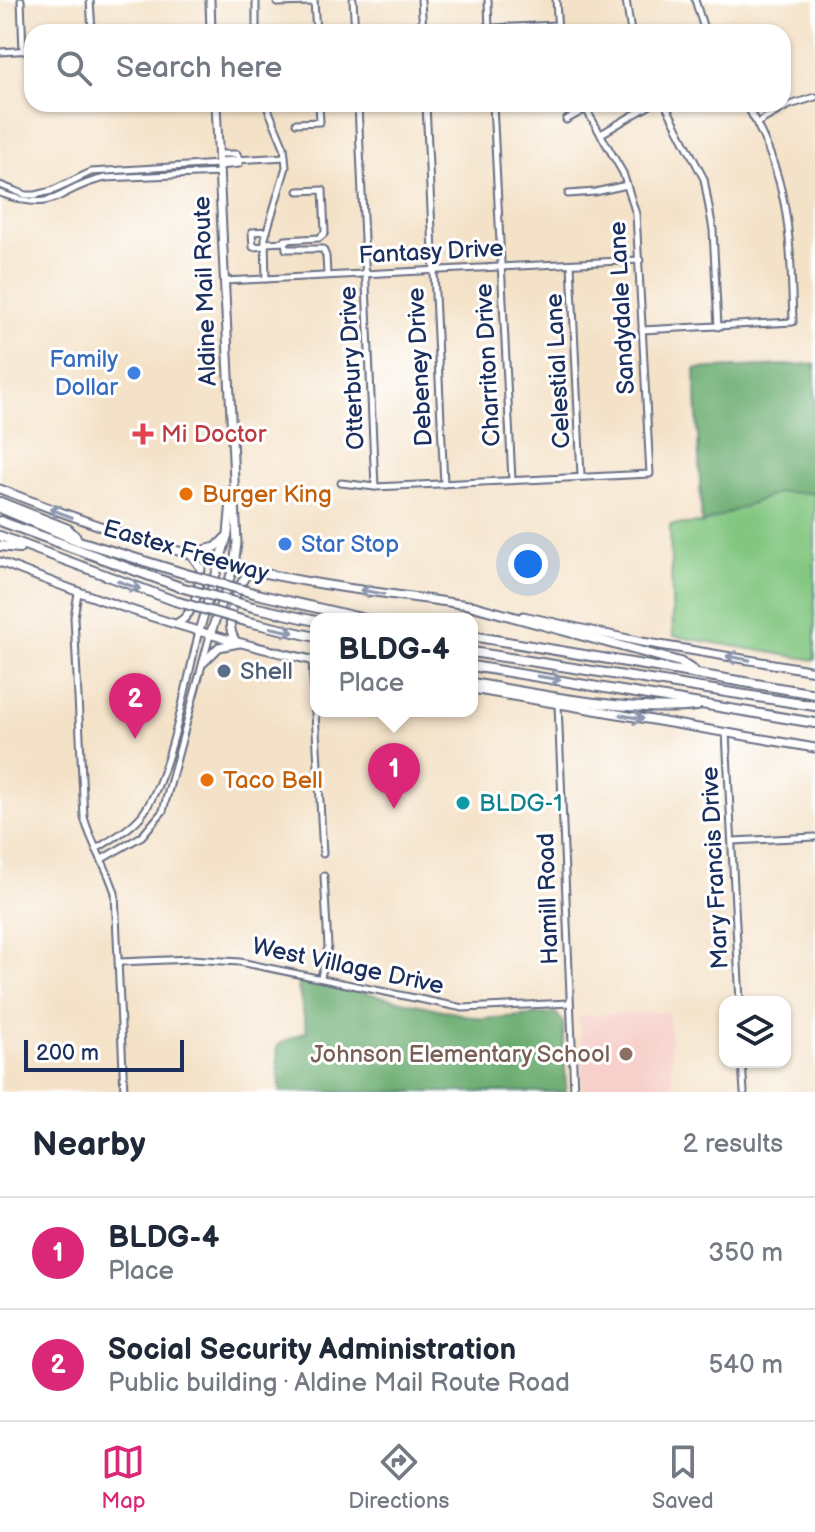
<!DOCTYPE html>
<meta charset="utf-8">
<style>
:root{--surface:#fff;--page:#f6f6f7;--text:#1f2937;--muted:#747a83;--line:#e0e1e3;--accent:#db2777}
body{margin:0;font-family:"Balsamiq Sans",sans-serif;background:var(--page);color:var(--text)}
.controls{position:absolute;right:24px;bottom:24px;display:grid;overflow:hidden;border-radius:16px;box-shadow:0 2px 6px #0004}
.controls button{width:72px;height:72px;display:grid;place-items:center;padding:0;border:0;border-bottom:2px solid var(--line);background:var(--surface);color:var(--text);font:40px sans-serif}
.scale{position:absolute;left:24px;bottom:20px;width:160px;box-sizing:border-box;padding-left:8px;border:4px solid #1b2f5e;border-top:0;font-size:22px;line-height:28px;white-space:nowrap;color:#1b2f5e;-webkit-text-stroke:6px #fff;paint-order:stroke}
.you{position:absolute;left:528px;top:564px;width:28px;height:28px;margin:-20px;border:6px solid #fff;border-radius:50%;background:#1a73e8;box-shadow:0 0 0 12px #1a73e833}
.badge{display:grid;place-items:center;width:52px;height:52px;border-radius:50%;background:var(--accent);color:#fff;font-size:26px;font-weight:700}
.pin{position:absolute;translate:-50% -66px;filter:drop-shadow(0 2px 4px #0008)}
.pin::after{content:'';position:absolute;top:42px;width:28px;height:24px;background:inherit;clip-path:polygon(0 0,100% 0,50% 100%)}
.popup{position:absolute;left:310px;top:613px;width:168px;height:104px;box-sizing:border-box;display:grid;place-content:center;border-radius:16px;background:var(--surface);filter:drop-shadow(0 2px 6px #0005);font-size:26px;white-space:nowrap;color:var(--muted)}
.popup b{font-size:30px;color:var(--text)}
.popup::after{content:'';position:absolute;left:50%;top:100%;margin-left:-16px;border:16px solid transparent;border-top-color:var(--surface)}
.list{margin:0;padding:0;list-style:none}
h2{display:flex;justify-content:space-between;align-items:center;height:104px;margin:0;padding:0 32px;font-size:34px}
h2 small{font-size:26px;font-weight:400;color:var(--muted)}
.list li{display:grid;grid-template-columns:52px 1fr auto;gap:24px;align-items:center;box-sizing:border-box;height:112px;padding:0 32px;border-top:2px solid var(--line)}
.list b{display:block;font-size:30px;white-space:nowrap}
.list p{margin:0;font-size:26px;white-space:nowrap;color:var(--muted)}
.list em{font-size:26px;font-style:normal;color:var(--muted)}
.icon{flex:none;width:44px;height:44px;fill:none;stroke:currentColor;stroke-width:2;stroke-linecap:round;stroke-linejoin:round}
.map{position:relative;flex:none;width:815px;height:1092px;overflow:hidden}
.search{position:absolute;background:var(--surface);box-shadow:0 2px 6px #0004;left:24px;right:24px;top:24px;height:88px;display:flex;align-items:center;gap:20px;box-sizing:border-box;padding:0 28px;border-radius:24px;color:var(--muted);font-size:30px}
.sheet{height:328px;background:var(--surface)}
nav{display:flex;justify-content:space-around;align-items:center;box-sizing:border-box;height:112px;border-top:2px solid var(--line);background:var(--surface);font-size:22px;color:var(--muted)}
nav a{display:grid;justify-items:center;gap:4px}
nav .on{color:var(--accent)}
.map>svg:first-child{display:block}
.built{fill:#f7d0cb}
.green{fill:#82c680;stroke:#4e7a6f;stroke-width:2}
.forest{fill:#69ab6e;stroke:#426d66;stroke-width:2}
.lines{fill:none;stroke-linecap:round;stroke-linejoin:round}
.minor-casing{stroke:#676e83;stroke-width:9}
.major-casing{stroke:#676e83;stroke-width:11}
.highway-casing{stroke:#676e83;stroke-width:12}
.minor{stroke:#fff;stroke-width:5}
.major{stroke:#fff;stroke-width:7}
.highway{stroke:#fff;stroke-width:8}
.highway-bridge-casing{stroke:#676e83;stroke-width:12;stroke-linecap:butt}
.highway-bridge{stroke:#fff;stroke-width:8}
.oneway{stroke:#8d97ae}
.shop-dot{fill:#3f7fe0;stroke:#fff;stroke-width:3}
.health-dot{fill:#e0444e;stroke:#fff;stroke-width:3}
.food-dot{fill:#e8710a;stroke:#fff;stroke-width:3}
.service-dot{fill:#5c6f8a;stroke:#fff;stroke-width:3}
.culture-dot{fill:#0f9aa8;stroke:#fff;stroke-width:3}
.education-dot{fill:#8d6e63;stroke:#fff;stroke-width:3}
.labels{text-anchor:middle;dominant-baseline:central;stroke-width:6;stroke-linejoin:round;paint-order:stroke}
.street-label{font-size:24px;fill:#1b2f5e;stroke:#fff}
.shop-label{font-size:24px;fill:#366cbe;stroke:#fff;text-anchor:end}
.health-label{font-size:24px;fill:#be3a42;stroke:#fff;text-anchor:start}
.food-label{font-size:24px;fill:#c56008;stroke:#fff;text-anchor:start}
.service-label{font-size:24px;fill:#4e5e75;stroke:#fff;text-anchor:start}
.culture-label{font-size:24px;fill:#0d838f;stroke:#fff;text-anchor:start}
.education-label{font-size:24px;fill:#785e54;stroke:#fff;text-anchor:end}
</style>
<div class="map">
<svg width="815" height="1092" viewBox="0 0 815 1092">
<rect width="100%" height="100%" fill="#fff"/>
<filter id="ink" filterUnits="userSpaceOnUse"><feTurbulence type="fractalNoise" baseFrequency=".0125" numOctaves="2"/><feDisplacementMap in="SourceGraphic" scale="16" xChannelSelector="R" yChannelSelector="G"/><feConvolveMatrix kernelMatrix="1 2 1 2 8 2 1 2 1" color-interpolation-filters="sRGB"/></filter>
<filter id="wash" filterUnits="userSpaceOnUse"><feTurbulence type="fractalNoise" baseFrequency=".006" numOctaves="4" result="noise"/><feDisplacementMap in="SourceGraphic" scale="32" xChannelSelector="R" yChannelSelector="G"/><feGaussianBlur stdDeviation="1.8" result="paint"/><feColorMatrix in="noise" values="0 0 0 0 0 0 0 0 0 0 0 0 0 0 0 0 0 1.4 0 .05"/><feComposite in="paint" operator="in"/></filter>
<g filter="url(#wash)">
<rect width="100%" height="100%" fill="#f4e2c8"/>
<polygon class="built" points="669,1012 673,1092 583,1092 579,1016"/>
<polygon class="green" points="815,364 815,660 673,636 670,525 702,523 695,369"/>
<g class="forest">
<polygon points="815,364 815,493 779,492 702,524 695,369"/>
<polygon points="296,977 482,1019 556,1013 563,1022 566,1092 280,1092 277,1045 307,1031"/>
</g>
</g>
<g filter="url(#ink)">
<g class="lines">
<defs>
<g id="minor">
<polyline points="21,0 23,51"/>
<polyline points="90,0 92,32"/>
<polyline points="278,0 277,3 314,2"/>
<polyline points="353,0 355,32"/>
<polyline points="421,0 423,31"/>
<polyline points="488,0 489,32"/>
<polyline points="556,0 558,32"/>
<polyline points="626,0 631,32"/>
<polyline points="695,0 705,32"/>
<polyline points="314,1 316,32"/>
<polyline points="256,32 256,0"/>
<polyline points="411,32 557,25"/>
<polyline points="0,52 32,50"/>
<polyline points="266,104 284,147 286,167 265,238 266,279"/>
<polyline points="358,104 375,487"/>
<polyline points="426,104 444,484"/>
<polyline points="493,104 512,480"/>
<polyline points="665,104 704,179 713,230 718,327"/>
<polyline points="566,120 586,109"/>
<polyline points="296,123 320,122 319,104"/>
<polyline points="757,123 787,106 815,97"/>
<polyline points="601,134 652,104"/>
<polyline points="219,154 237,154 239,160"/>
<polyline points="219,161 285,157"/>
<polyline points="219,166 239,164 239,160"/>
<polyline points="0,185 26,195 35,195 51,191 91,172 219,164"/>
<polyline points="298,191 323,190 325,233 319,238 285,240 286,249 323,249 326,256 327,275"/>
<path d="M0,193c59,22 54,-4 105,-15l115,-5"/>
<polyline points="568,194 595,192 627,185"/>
<polyline points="265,243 286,242"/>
<polyline points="265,246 253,247 252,232 267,231"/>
<polyline points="571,264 581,476"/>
<polyline points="224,281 640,260"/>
<path d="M642,330l151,-8c-3,-86 -2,-141 -47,-218"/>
<polyline points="341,483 375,487 650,474 636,214 623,173 583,104"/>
<path d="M78,593l-4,24 10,200c7,27 23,49 31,76l9,199"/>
<polyline points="312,660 323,854"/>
<polyline points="558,704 574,1092"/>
<polyline points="726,733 740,1002"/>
<polyline points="733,841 815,837"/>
<path d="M96,849c16,-10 33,-19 45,-33 29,-36 46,-137 58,-185"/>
<polyline points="102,859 142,836 163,811 210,635"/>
<polyline points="119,962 191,959 240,962 463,1008 570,1003"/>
<polyline points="321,977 328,947 324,876"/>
<polyline points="742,1062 744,1092"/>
</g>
<g id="major">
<polyline points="210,0 211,32"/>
<path d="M0,489c76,30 154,57 233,77 79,20 161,28 242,40"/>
<polyline points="195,552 216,547 226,537"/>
<path d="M0,562c103,41 208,76 316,99"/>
<polyline points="523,616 642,642 815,671"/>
<path d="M178,623c18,-11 21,-34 23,-55l-11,-15"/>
<polyline points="199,631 228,534 232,490"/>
<polyline points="210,635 234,566 237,543 216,104"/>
<path d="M235,640c-12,-19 2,-55 16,-71"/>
<polyline points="204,662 219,647 239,643"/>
<polyline points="472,689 815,748"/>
</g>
<g id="highway">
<polyline points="0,502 68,529 76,537"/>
<polyline points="0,508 79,541 183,573"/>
<polyline points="0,521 180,587"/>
<polyline points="0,536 175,601"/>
<polyline points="0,546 19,548"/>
<polyline points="257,594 365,619"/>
<polyline points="473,606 680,662 694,671"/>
<polyline points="253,607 316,621"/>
<polyline points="249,622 316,637"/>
<polyline points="472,636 815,694"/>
<polyline points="472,652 815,706"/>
<polyline points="472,666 815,723"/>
<path d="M472,683c67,12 159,30 225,23"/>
</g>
</defs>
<use href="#minor" class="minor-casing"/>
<use href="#major" class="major-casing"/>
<use href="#highway" class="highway-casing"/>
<use href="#minor" class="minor"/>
<use href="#major" class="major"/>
<use href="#highway" class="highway"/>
<defs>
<g id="highway-bridge">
<polyline points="183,573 257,594"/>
<polyline points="180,587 253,607"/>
<polyline points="175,601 249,622"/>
</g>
</defs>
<use href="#highway-bridge" class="highway-bridge-casing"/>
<use href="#highway-bridge" class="highway-bridge"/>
</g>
<defs><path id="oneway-shaft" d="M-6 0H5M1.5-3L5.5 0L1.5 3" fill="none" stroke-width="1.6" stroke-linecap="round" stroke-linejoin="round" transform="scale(2)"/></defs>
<g class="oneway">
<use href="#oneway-shaft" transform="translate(61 513) rotate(-159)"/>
<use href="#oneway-shaft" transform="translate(129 585) rotate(20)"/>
<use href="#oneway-shaft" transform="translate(372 592) rotate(-170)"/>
<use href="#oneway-shaft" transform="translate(282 630) rotate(12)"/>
<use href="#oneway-shaft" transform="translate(738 658) rotate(-170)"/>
<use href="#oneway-shaft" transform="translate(549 678) rotate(9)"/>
<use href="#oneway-shaft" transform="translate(632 717) rotate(10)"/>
</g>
</g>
<g class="shop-dot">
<circle cx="134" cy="373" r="8"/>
<circle cx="285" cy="544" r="8"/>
</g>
<path class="health-dot" d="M139 422h8v8h8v8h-8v8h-8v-8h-8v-8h8z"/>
<g class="food-dot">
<circle cx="186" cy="494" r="8"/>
<circle cx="207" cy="780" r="8"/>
</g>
<circle class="service-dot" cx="224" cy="671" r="8"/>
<circle class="culture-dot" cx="463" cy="803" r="8"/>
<circle class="education-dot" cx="626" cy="1054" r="8"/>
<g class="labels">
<g class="street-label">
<text transform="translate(431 252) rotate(-3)">Fantasy Drive</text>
<text transform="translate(205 291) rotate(-92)">Aldine Mail Route</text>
<text transform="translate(622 308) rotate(-93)">Sandydale Lane</text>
<text transform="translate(488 365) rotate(-93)">Charriton Drive</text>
<text transform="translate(420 367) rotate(-93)">Debeney Drive</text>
<text transform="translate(352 368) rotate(-93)">Otterbury Drive</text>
<text transform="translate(558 371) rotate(-93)">Celestial Lane</text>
<text transform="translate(186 551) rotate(16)">Eastex Freeway</text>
<text transform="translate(715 868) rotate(-93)">Mary Francis Drive</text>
<text transform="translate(548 899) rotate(-92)">Hamill Road</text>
<text transform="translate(348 966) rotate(12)">West Village Drive</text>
</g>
<g class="shop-label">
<text x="118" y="359">Family<tspan x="118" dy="28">Dollar</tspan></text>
<text x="301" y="544" text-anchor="start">Star Stop</text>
</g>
<g class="health-label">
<text x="161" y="434">Mi Doctor</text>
</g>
<g class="food-label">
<text x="202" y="494">Burger King</text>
<text x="223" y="780">Taco Bell</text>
</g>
<g class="service-label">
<text x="240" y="671">Shell</text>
</g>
<g class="culture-label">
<text x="479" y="803">BLDG-1</text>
</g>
<g class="education-label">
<text x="610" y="1054">Johnson Elementary School</text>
</g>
</g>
</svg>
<div class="controls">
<button><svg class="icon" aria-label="layers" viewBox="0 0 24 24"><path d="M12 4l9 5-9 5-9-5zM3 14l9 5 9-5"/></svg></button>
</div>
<div class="scale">200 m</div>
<div class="you"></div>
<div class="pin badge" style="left:394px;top:809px">1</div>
<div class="popup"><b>BLDG-4</b>Place</div>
<div class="pin badge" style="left:135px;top:739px">2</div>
<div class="search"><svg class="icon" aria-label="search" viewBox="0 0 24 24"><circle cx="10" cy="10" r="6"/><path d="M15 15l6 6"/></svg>Search here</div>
</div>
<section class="sheet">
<h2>Nearby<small>2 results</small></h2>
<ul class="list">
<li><span class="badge">1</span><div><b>BLDG-4</b><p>Place</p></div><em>350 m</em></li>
<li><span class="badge">2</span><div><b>Social Security Administration</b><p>Public building · Aldine Mail Route Road</p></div><em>540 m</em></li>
</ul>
</section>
<nav>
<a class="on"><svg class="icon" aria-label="map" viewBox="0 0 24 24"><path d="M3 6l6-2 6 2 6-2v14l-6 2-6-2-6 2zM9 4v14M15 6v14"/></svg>Map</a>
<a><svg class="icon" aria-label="directions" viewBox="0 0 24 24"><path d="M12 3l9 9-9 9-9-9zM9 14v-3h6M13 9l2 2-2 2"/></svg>Directions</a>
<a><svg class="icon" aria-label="saved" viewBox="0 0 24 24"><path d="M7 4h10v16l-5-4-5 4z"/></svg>Saved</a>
</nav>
